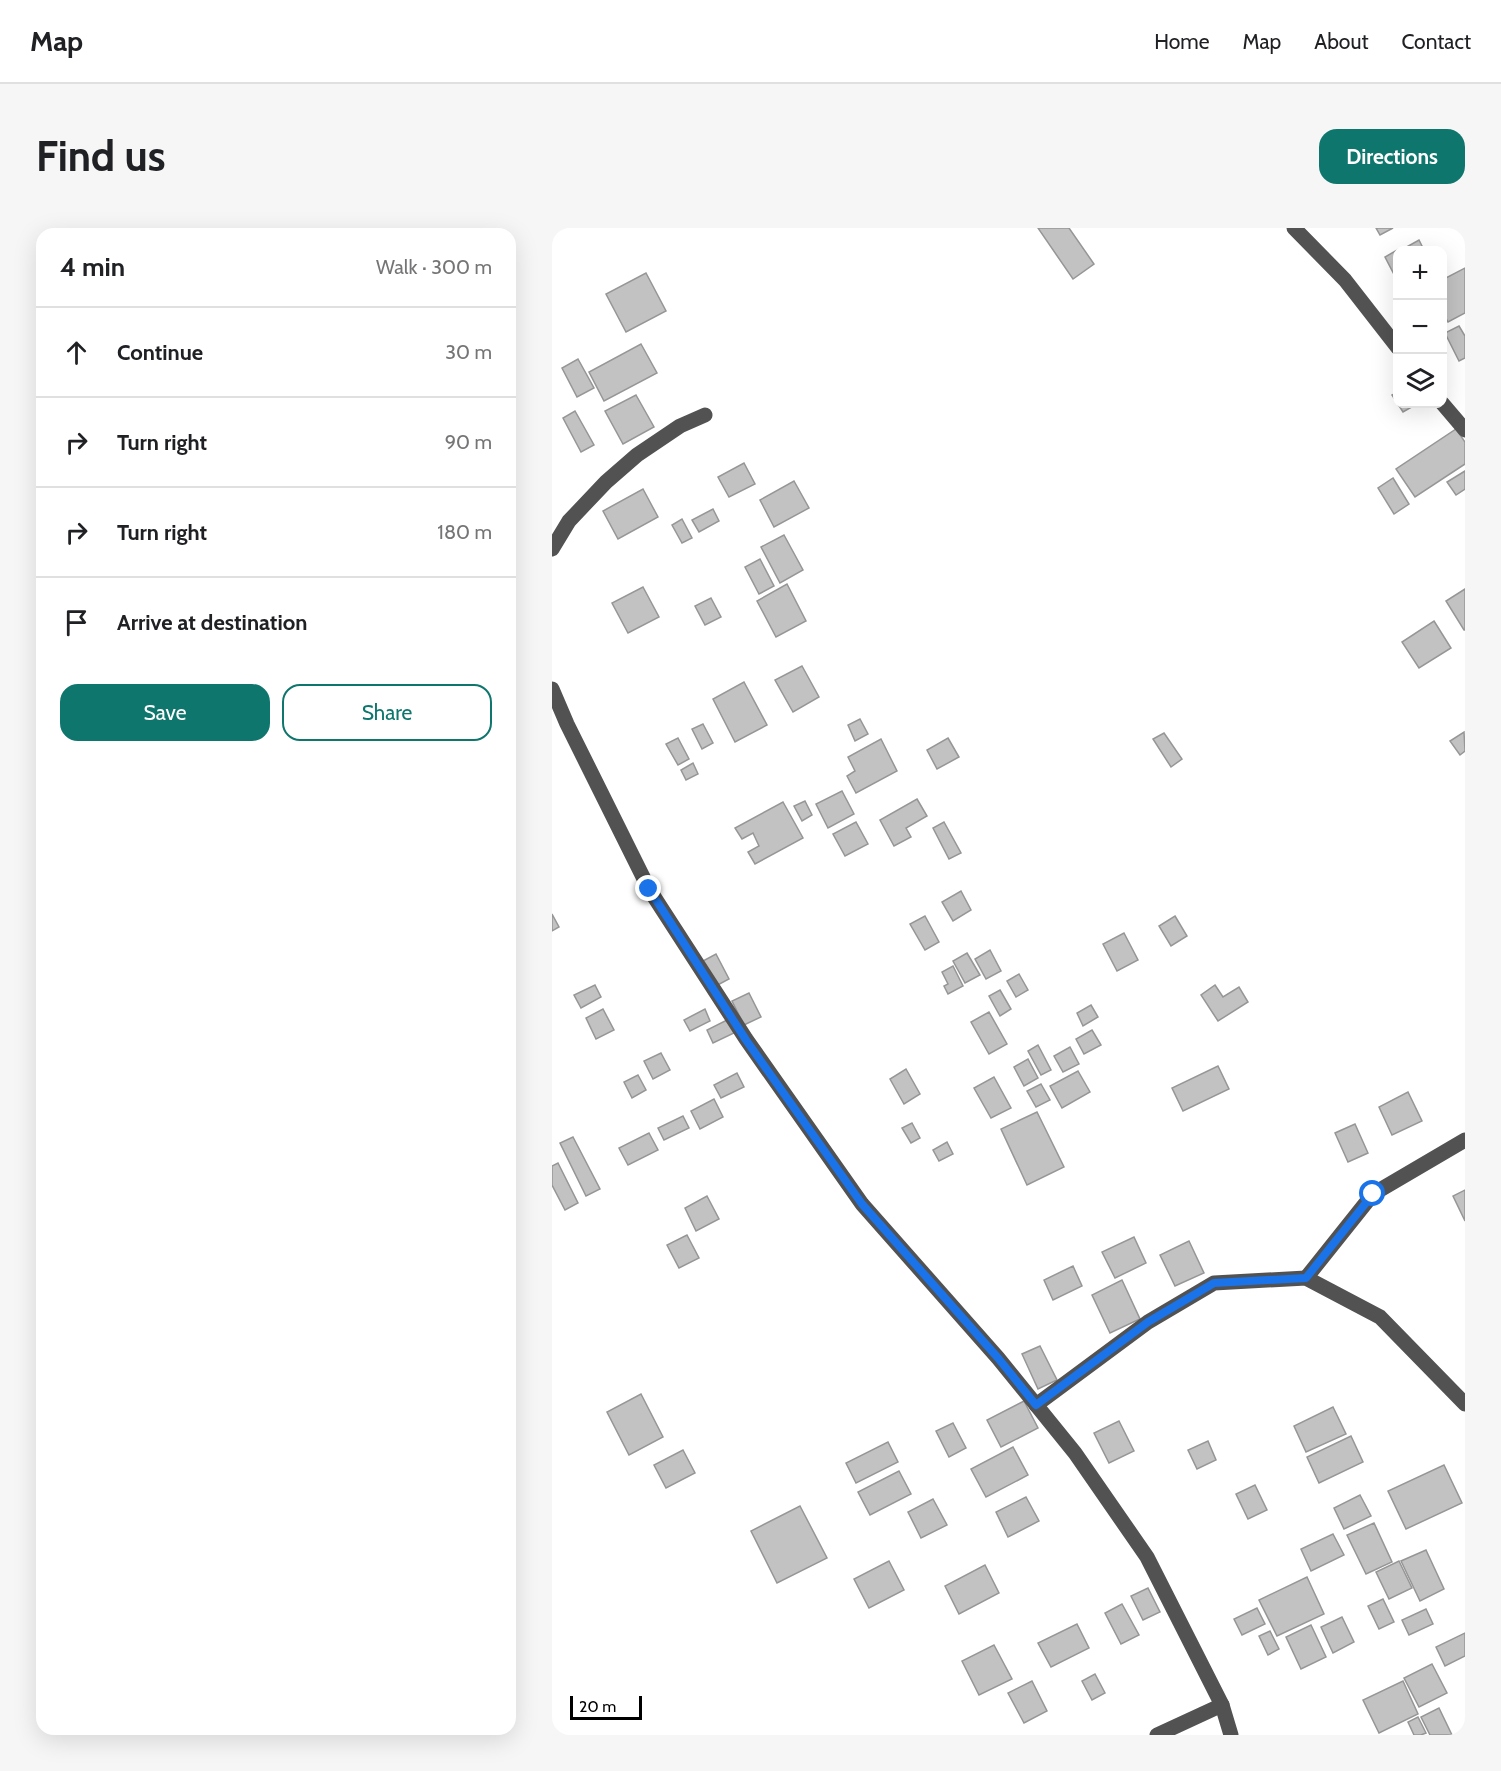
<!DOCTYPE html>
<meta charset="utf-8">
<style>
:root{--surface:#fff;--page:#f6f6f6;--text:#202124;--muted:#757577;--line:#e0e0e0;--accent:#0f766e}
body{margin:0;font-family:Cabin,sans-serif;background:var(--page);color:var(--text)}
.controls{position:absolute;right:18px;top:18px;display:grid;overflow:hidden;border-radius:12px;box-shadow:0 6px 24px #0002}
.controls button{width:54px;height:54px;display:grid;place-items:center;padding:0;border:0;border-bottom:2px solid var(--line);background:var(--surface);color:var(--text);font:30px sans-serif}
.scale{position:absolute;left:18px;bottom:15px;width:72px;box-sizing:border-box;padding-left:6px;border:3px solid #000;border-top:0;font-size:16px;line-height:21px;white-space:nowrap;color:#000;-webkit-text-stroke:4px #fff;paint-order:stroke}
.stop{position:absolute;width:18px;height:18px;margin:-14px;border:4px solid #1a73e8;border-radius:50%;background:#fff}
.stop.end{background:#1a73e8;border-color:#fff;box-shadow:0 2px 6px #0008}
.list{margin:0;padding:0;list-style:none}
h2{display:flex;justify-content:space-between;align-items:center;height:78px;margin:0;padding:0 24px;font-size:26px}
h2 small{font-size:20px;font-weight:400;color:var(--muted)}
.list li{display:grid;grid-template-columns:39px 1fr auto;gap:18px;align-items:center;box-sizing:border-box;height:90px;padding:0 24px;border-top:2px solid var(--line)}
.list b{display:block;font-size:22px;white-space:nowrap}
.list em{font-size:20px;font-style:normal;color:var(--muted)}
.actions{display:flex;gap:12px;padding:18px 24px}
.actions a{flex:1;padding:14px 0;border:2px solid var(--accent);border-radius:18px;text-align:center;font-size:21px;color:var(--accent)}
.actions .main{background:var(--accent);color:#fff}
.icon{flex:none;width:33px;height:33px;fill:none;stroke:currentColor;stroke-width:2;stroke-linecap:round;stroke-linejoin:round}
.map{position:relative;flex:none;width:913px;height:1507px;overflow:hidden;border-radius:18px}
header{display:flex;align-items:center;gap:36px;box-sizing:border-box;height:84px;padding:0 30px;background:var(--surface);border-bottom:2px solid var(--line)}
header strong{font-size:28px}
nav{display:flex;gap:33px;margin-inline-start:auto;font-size:21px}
.intro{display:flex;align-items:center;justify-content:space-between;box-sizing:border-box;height:144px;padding:0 36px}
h1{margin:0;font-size:42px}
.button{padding:15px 27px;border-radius:18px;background:var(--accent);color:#fff;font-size:21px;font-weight:700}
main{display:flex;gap:36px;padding:0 36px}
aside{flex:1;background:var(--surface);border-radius:18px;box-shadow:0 6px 24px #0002}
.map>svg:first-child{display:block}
.building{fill:#c2c2c2;stroke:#969696;stroke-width:1.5}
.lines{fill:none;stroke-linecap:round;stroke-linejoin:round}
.minor{stroke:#525252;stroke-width:15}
.route{stroke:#1a73e8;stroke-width:8}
</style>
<header>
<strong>Map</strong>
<nav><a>Home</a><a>Map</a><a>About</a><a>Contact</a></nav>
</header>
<div class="intro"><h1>Find us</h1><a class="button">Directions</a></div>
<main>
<aside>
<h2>4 min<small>Walk · 300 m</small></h2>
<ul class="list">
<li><svg class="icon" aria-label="ahead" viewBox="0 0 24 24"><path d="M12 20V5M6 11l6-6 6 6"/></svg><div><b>Continue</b></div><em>30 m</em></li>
<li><svg class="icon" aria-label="right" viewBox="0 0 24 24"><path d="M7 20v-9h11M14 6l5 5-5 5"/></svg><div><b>Turn right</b></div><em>90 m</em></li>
<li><svg class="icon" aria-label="right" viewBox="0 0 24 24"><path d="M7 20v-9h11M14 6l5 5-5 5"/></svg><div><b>Turn right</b></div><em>180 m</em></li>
<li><svg class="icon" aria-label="arrive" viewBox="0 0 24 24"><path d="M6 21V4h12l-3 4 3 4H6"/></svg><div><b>Arrive at destination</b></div></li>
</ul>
<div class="actions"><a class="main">Save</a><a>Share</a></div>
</aside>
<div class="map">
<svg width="913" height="1507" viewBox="0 0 913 1507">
<rect width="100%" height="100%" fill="#fff"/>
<g class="building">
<polygon points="486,0 517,0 542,36 521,51"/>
<polygon points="824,0 841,0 828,7"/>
<polygon points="867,12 872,22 852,22 851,21"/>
<polygon points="847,21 848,22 846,22 845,52 833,29"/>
<polygon points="913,40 913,85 896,94 890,84 890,52"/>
<polygon points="94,45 114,83 74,104 54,66"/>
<polygon points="907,98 913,108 913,130 907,133 893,105"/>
<polygon points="89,116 105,145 52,173 37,144"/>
<polygon points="26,131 42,160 25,169 10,140"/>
<polygon points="846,164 846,176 865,176 851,184 840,167"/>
<polygon points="84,167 102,199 71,216 53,183"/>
<polygon points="23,183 42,217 29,224 11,190"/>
<polygon points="904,201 913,214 913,236 863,269 844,241"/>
<polygon points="192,235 203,256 177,269 166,249"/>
<polygon points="913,243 913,261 904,267 895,254"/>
<polygon points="841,250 857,276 842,286 826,260"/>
<polygon points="242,253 257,280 222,299 208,272"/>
<polygon points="91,261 106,289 66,311 51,283"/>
<polygon points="161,281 167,293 147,304 140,292"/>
<polygon points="130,291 140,310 130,315 120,297"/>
<polygon points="232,307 251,342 228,355 209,319"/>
<polygon points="208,331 222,358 207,366 193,339"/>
<polygon points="235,356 254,393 224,409 205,373"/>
<polygon points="91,359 107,389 76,405 60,375"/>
<polygon points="913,361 913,402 912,402 894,373"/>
<polygon points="159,370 169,389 153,397 143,378"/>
<polygon points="882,393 899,420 867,440 850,414"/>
<polygon points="250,438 267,469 241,484 223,452"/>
<polygon points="192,454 215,497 183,514 161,471"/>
<polygon points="308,491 316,506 303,513 296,497"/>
<polygon points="151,496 161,515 150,521 140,501"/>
<polygon points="912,504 913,523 908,527 898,513"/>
<polygon points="612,505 630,531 619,539 601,511"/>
<polygon points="126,510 137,531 126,537 114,516"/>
<polygon points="396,510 407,529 385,541 375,522"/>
<polygon points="329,511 345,543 304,565 295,548 303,543 296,529"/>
<polygon points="141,535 146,546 134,552 129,542"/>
<polygon points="290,563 302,586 276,600 264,576"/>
<polygon points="365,571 375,588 354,600 359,609 342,618 328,592"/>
<polygon points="253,573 260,587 250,593 242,578"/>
<polygon points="231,574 251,610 203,636 196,624 207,618 201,605 190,611 183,600"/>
<polygon points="304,594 316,616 293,628 281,606"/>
<polygon points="392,594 409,625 397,631 381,600"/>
<polygon points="409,663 419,682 401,693 390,674"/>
<polygon points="0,686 7,699 0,703"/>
<polygon points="373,688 387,714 373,722 358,696"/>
<polygon points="623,688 635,708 619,718 607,698"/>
<polygon points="572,705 586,732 565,743 551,716"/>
<polygon points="438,722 449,743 434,751 423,731"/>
<polygon points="415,725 428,747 413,755 401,733"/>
<polygon points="164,726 177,751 162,759 149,734"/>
<polygon points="401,738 411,758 396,766 392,758 396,756 390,744"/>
<polygon points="467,746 476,762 464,769 455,753"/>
<polygon points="43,757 49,769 29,780 22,767"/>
<polygon points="663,757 671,769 687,759 696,774 666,793 649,767"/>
<polygon points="448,762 459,781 448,788 437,768"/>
<polygon points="197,765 209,789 192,797 180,773"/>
<polygon points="539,777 546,789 531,798 525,785"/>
<polygon points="51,781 62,802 44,811 34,790"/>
<polygon points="153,781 158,793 138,803 132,792"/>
<polygon points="437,784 455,816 437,826 419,794"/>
<polygon points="175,792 182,805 161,815 155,802"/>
<polygon points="540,802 549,817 532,826 524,811"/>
<polygon points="486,817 499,842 489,847 476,823"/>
<polygon points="518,819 527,836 511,844 502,828"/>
<polygon points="109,825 118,842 101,851 92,833"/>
<polygon points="476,831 486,850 472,858 462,839"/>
<polygon points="666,838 677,861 631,883 620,860"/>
<polygon points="354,841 368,866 352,876 338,851"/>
<polygon points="526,843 538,864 510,880 498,858"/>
<polygon points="185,845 192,859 169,870 162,857"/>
<polygon points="86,847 94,862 80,870 72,854"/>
<polygon points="442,849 459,880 439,890 422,860"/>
<polygon points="489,856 498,872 484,879 475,863"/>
<polygon points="856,864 870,893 840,907 827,879"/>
<polygon points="162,871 171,889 148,901 139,883"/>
<polygon points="485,884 512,939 475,957 449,901"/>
<polygon points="131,888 137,900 112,912 106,900"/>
<polygon points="360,895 368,910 359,915 350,900"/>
<polygon points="803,896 816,925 796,934 783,905"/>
<polygon points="97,905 106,922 76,937 67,920"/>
<polygon points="21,909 48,961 34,968 8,915"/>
<polygon points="395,914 401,926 387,933 381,922"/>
<polygon points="6,935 26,975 13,982 0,957 0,938"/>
<polygon points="913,962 913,993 901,968"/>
<polygon points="155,968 167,991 144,1003 133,980"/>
<polygon points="135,1007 147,1030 127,1040 115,1017"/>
<polygon points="582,1009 594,1035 563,1050 550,1024"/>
<polygon points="637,1013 652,1045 623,1058 608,1027"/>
<polygon points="521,1038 530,1058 501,1072 492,1052"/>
<polygon points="570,1052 588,1091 558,1105 540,1067"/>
<polygon points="488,1118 505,1152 486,1161 470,1126"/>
<polygon points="89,1166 111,1209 77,1227 55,1184"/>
<polygon points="472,1173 486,1200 449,1219 435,1192"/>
<polygon points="781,1179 794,1206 754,1224 742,1198"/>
<polygon points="567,1193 582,1223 557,1235 542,1205"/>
<polygon points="401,1195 414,1220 397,1229 384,1203"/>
<polygon points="799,1208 811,1234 767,1255 755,1229"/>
<polygon points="656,1213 664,1232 645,1241 636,1222"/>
<polygon points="336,1214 346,1234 304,1255 294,1235"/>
<polygon points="461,1219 476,1247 434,1269 419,1241"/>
<polygon points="131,1222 143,1245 114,1260 102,1237"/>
<polygon points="892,1237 910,1275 854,1301 836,1263"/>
<polygon points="347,1243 359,1266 318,1287 306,1264"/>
<polygon points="703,1257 715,1282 696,1291 684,1266"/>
<polygon points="808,1267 819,1288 792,1301 782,1280"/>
<polygon points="474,1269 487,1293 456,1309 444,1284"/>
<polygon points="381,1271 395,1297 369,1310 356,1284"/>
<polygon points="248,1278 275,1330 225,1355 199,1303"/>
<polygon points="822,1295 840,1334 814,1346 795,1307"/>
<polygon points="781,1306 792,1327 759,1343 749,1321"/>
<polygon points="874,1322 892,1361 868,1373 849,1333"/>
<polygon points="337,1333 352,1362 317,1380 302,1351"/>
<polygon points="847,1333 860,1360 837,1371 824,1344"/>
<polygon points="433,1337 447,1365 407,1386 393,1358"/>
<polygon points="755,1349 772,1386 725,1408 707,1372"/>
<polygon points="596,1360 608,1384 591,1392 579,1368"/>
<polygon points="831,1371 842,1394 827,1401 816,1378"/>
<polygon points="570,1376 587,1407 569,1416 553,1385"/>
<polygon points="705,1380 713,1396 690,1407 682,1391"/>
<polygon points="874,1381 881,1396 857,1407 850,1392"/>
<polygon points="790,1389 802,1414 781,1425 769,1399"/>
<polygon points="525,1396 537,1420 499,1439 486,1415"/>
<polygon points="759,1397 774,1429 749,1441 734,1409"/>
<polygon points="718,1403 727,1421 716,1427 707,1408"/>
<polygon points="913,1405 913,1428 893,1438 884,1419"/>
<polygon points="442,1417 460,1451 427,1467 410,1433"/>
<polygon points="880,1436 895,1465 867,1479 852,1450"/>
<polygon points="543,1446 553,1465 540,1472 530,1453"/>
<polygon points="480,1453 495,1483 472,1495 456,1465"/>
<polygon points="851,1453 866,1486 827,1505 811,1472"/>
<polygon points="887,1480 900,1507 878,1507 869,1489"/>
<polygon points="866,1489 874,1505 869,1507 862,1507 856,1494"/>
</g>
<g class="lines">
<g class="minor">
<polyline points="742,0 793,52 846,120"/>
<polyline points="890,175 913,202"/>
<polyline points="0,321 17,293 54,254 85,227 128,198 153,187"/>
<polyline points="0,461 15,496 97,661 194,811 310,976 446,1130 523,1225 595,1329 670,1477 679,1507"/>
<polyline points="754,1050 821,966 913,912"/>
<polyline points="484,1177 596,1094 662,1055 754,1050 828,1089 913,1176"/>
<polyline points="605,1507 670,1477"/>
</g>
</g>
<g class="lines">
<polyline class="route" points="97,661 194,812 310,976 446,1130 484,1177 596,1094 662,1055 754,1050 821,966"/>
</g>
</svg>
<div class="controls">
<button>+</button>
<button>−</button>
<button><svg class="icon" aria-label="layers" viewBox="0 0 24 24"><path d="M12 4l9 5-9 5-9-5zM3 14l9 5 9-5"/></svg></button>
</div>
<div class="scale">20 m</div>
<div class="stop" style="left:821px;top:966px"></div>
<div class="stop end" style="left:97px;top:661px"></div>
</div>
</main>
